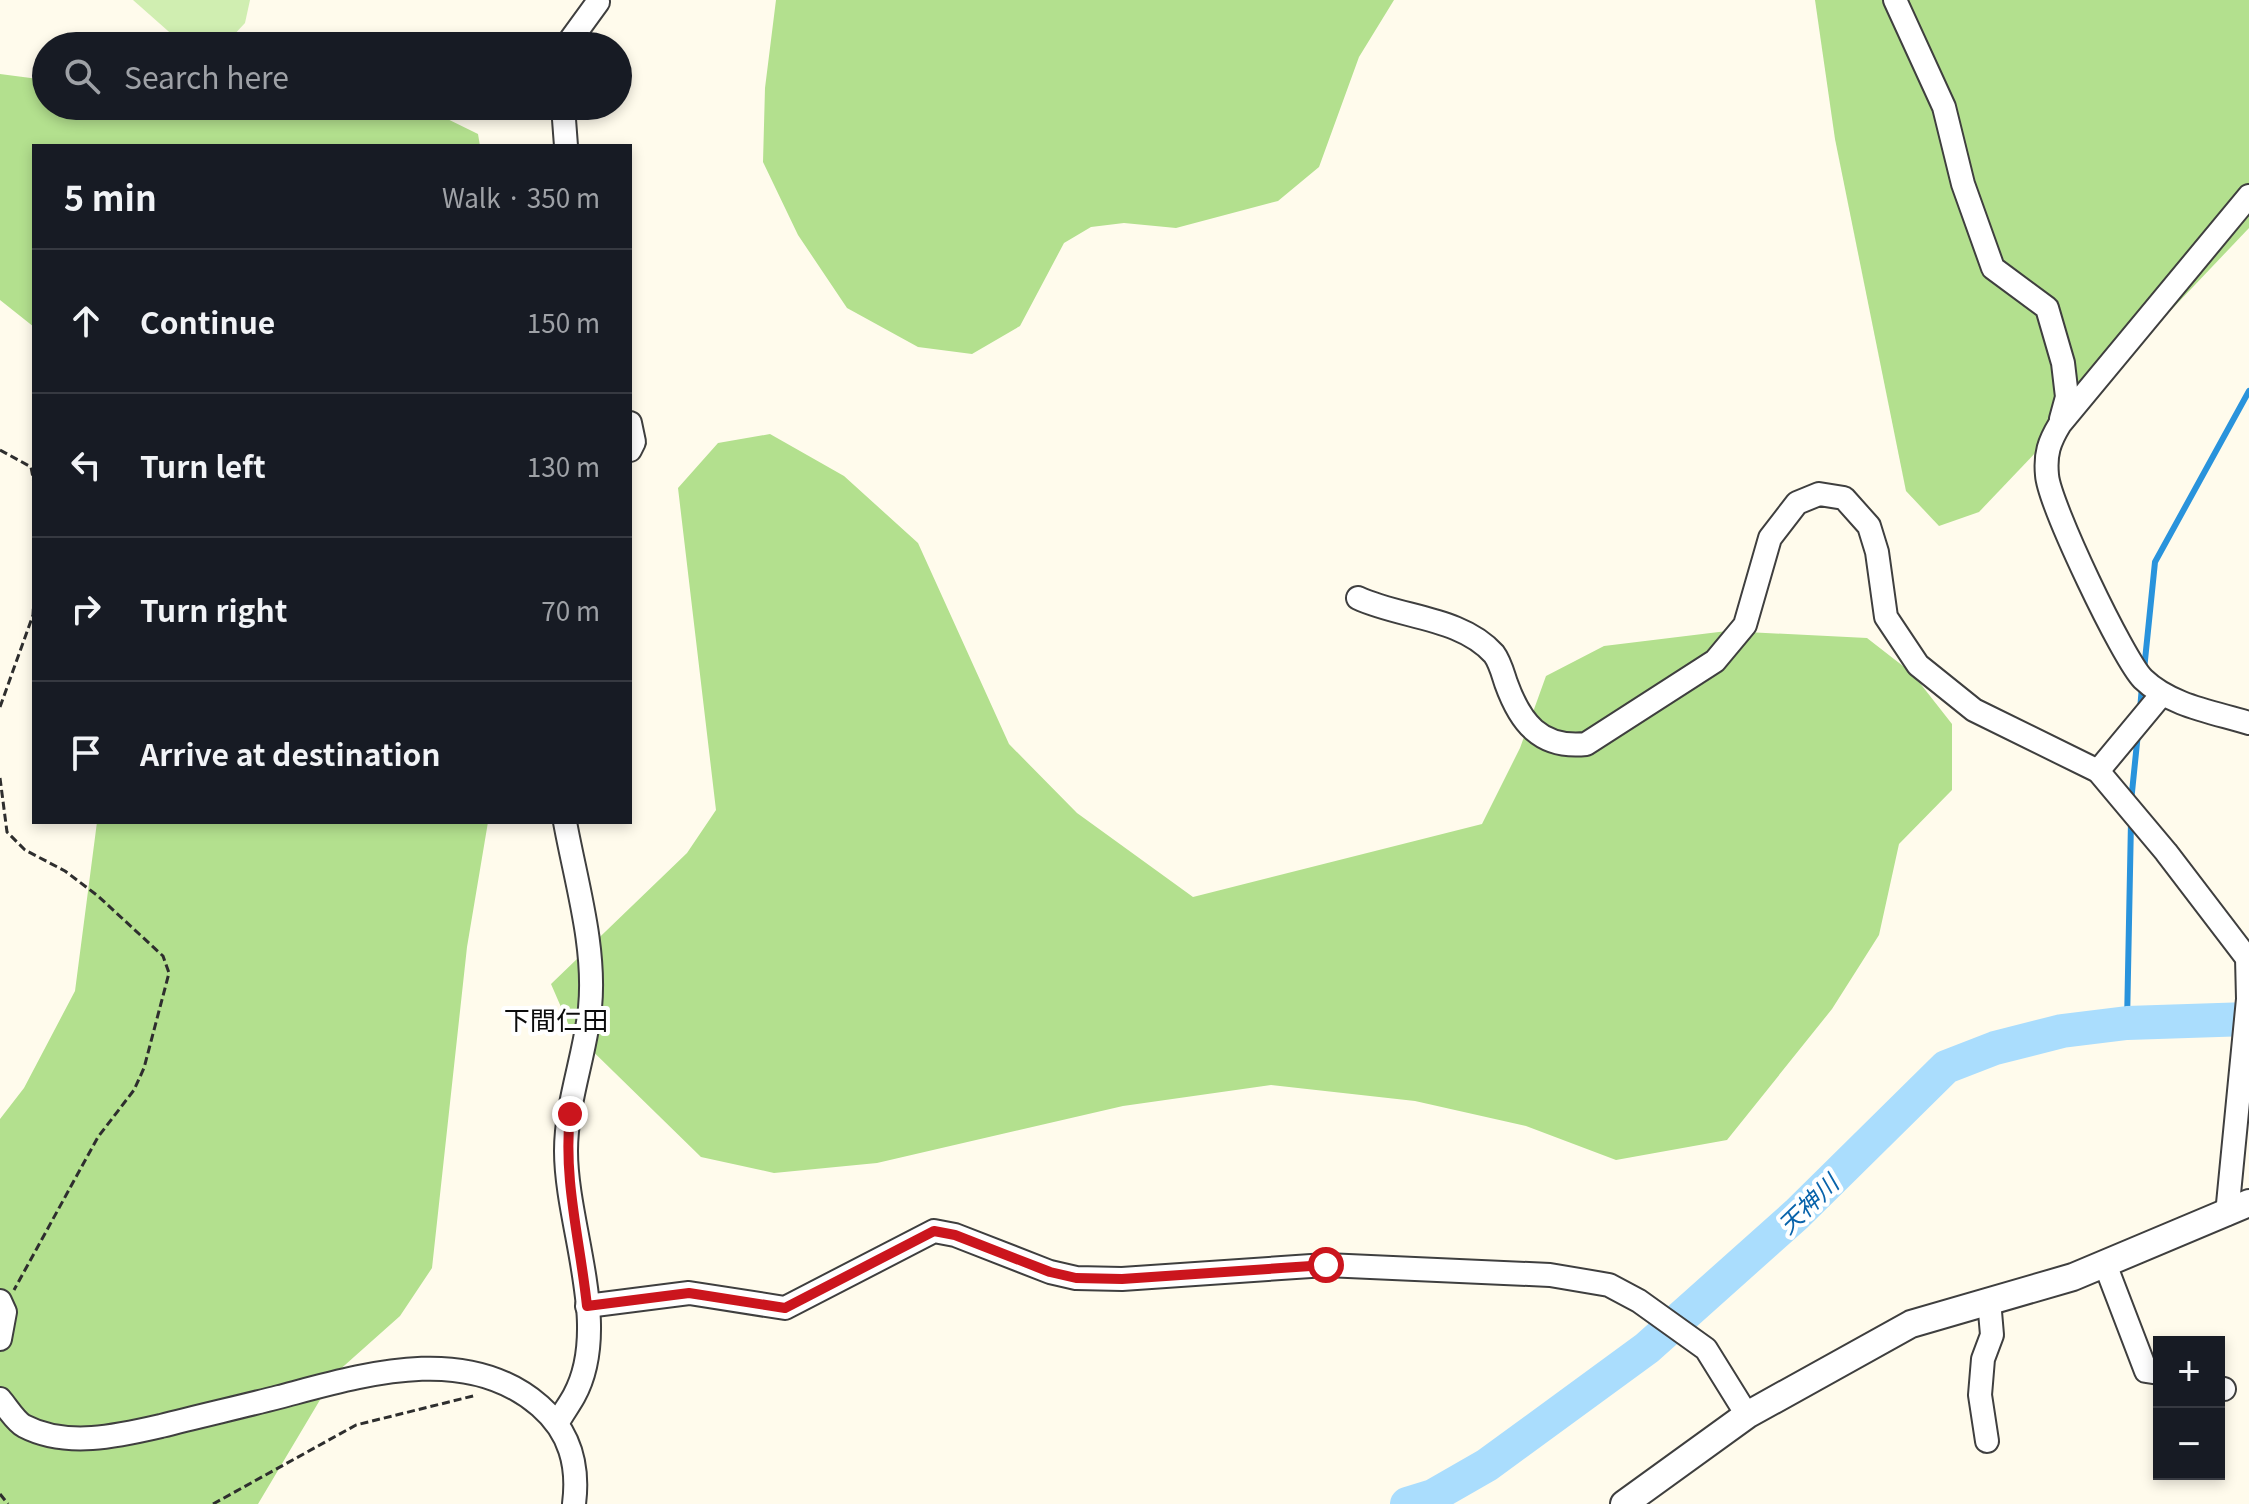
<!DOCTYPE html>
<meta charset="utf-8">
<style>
:root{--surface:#171b24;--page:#242831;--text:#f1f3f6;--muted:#9ea1a6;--line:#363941}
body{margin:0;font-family:Georgia,"Noto Sans JP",serif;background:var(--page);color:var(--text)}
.controls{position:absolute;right:24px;bottom:24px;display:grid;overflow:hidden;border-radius:0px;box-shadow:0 4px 12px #0003}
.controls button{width:72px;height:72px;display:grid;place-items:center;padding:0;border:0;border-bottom:2px solid var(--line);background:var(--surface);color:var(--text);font:40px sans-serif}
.stop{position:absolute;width:24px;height:24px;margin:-18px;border:6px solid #cb151d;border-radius:50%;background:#fff}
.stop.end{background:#cb151d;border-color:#fff;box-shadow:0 2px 8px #0008}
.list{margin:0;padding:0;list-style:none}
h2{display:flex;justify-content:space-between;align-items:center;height:104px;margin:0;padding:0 32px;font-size:34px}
h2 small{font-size:26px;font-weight:400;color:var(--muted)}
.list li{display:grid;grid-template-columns:52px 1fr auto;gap:24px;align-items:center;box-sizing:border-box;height:144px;padding:0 32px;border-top:2px solid var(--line)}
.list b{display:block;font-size:30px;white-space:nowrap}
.list em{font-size:26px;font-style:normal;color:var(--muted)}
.icon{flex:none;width:44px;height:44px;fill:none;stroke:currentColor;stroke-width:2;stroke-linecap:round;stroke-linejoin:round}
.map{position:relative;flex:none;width:2249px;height:1504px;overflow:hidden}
.search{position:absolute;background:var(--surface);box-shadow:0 4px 12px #0003;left:32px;top:32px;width:600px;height:88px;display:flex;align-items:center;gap:20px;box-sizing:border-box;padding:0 28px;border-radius:44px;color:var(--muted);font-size:30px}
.panel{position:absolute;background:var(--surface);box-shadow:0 4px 12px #0003;left:32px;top:144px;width:600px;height:680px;border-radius:0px}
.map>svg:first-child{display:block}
.green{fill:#d0eeb1}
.forest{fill:#b3e08e}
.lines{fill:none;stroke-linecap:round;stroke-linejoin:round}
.stream{stroke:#2993dc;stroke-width:6}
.river{stroke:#aaddfd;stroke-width:34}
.minor-casing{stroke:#3f3f3f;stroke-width:26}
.tertiary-casing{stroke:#3f3f3f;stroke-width:30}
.path{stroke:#2e2e2e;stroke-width:3;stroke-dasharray:8 4;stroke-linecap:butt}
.minor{stroke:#fff;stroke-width:22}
.tertiary{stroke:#fff;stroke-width:26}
.route{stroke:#cb151d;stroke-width:10}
.labels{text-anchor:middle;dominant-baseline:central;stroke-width:8;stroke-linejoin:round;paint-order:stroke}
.water-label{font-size:24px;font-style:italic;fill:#0863ab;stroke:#fff}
.quarter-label{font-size:26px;fill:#0c0c0c;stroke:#fff}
</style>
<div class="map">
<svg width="2249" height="1504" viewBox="0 0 2249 1504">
<rect width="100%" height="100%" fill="#fffbec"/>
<polygon class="green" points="133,0 250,0 245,23 231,38 195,46 176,38"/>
<g class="forest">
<polygon points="776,0 1394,0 1359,57 1319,167 1278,201 1176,228 1124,223 1091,227 1064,243 1020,326 972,354 918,347 847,308 798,235 763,162 765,88"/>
<polygon points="1815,0 2249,0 2249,228 1979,512 1939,526 1906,491 1835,139"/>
<polygon points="0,74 46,80 46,106 425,108 478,134 480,146 34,146 34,327 0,300"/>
<polygon points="770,434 844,476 918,543 1009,744 1077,813 1193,897 1482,824 1520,748 1546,676 1604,646 1727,631 1867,638 1912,673 1952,724 1952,790 1899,844 1879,935 1832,1009 1727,1140 1616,1160 1526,1126 1415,1101 1271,1085 1123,1106 877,1163 774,1173 701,1157 571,1030 551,984 687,853 716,810 678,488 718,443"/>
<polygon points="97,822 488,822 467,947 432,1268 400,1316 336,1373 258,1504 0,1504 0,1119 24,1088 75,991"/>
</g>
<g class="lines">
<g class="stream">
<polyline points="2144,670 2155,562 2249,391"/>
<polyline points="2140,710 2142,686"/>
<polyline points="2131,802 2138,733"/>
<polyline points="2127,1023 2131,821"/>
</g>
<polyline class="river" points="1407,1504 1433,1496 1487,1465 1647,1348 1797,1214 1946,1067 1995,1048 2062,1031 2127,1023 2249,1019"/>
<defs>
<g id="minor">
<polyline points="1895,0 1944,107 1963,184 1993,268 2047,308 2063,363 2067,397 2061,419"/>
<polyline points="566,46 598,2"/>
<polyline points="563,106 566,146"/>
<path d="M2249,196l-189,228c-11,18 -15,30 -13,51 2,29 76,184 96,204 28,27 70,33 106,44"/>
<polyline points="630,423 634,442 630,450"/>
<path d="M1358,598c43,20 103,19 136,56 6,8 9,20 12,29 14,39 34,66 80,61l129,-83 30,-36 25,-87 27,-35 22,-9 25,4 25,28 8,26 9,65 32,48 56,45 124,61 68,81 81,106 1,41 -21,215"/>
<polyline points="2098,771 2162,694"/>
<polyline points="2105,1264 2146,1371 2159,1373"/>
<polyline points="0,1301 5,1312 0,1339"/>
<polyline points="587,1306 689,1293 785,1308 934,1231 955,1235 1050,1272 1076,1278 1122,1279 1326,1265 1550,1275 1609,1285 1639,1301 1706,1349 1747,1415"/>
<polyline points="2219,1388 2224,1389"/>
<path d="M0,1399c7,8 15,22 24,27 42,22 94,10 137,0 39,-10 79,-19 118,-29 84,-22 187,-55 261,9 30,26 39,59 34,98"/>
<path d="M558,1422c5,-9 11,-17 16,-26 38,-69 -8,-170 -8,-245 0,-48 19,-95 24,-143 6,-61 -14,-126 -25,-186"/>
<polyline points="1987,1441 1980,1395 1983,1359 1992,1335 1989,1300"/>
</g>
<polyline id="tertiary" points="1624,1504 1747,1415 1911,1324 2073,1277 2249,1203"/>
</defs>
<use href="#minor" class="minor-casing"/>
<use href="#tertiary" class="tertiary-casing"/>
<g class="path">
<polyline points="0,450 31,467 34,483"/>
<polyline points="0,707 33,615 34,597"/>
<polyline points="0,778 7,832 25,850 65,871 98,896 163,956 169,973 144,1068 134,1090 98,1137 14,1290"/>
<polyline points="0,1494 8,1504"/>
<polyline points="213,1504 356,1425 477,1395"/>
</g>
<use href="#minor" class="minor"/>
<use href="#tertiary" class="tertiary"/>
</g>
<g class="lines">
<path class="route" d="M570,1114c-7,66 10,126 17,192l102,-13 96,15 149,-77 21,4 95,37 26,6 46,1 204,-14"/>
</g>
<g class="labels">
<g class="water-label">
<text transform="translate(1807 1203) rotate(-44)">天神川</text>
</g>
<g class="quarter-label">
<text x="556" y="1018">下間仁田</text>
</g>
</g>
</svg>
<div class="controls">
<button>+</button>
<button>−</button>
</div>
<div class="stop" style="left:1326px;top:1265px"></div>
<div class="stop end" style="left:570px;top:1114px"></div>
<div class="search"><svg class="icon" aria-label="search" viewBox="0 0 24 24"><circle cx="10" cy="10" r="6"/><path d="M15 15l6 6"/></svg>Search here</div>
<section class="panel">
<h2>5 min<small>Walk · 350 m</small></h2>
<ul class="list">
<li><svg class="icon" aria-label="ahead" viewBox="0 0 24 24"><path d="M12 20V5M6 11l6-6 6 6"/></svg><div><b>Continue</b></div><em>150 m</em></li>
<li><svg class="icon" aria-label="left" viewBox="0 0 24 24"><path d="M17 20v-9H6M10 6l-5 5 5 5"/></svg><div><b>Turn left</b></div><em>130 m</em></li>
<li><svg class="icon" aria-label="right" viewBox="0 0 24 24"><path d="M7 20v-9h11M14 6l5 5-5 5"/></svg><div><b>Turn right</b></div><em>70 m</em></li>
<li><svg class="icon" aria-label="arrive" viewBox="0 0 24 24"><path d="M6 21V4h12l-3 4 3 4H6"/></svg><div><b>Arrive at destination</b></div></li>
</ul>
</section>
</div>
